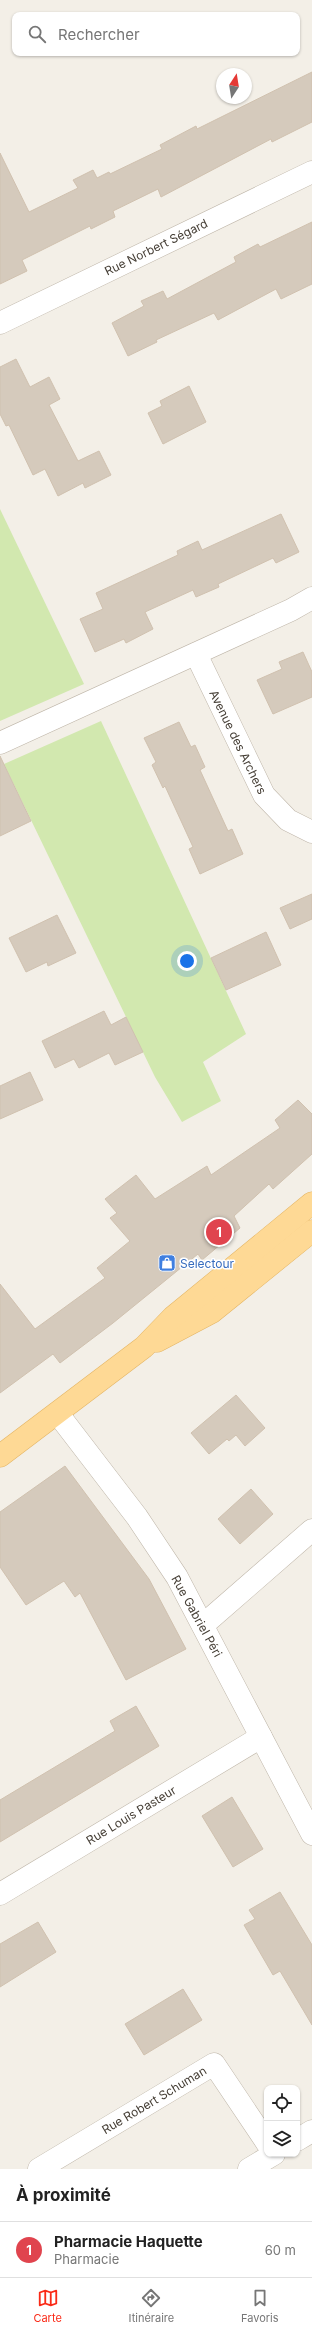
<!DOCTYPE html>
<html lang="fr">
<meta charset="utf-8">
<style>
:root{--surface:#fff;--page:#f2f2f2;--text:#222;--muted:#767676;--line:#e0e0e0;--accent:#fa2a17}
body{margin:0;font-family:Inter,sans-serif;background:var(--page);color:var(--text)}
.controls{position:absolute;right:12px;bottom:12px;display:grid;overflow:hidden;border-radius:8px;box-shadow:0 1px 3px #0004}
.controls button{width:36px;height:36px;display:grid;place-items:center;padding:0;border:0;border-bottom:1px solid var(--line);background:var(--surface);color:var(--text);font:20px sans-serif}
.compass{position:absolute;left:216px;top:68px;width:36px;height:36px;border-radius:50%;background:var(--surface);box-shadow:0 1px 3px #0004;rotate:12deg}
.you{position:absolute;left:187px;top:961px;width:14px;height:14px;margin:-10px;border:3px solid #fff;border-radius:50%;background:#1a73e8;box-shadow:0 0 0 6px #1a73e833}
.badge{display:grid;place-items:center;width:26px;height:26px;border-radius:50%;background:var(--accent);color:#fff;font-size:13px;font-weight:700}
.pin{position:absolute;translate:-50% -50%;border:2px solid #fff;box-shadow:0 1px 4px #0006}
.list{margin:0;padding:0;list-style:none}
h2{display:flex;justify-content:space-between;align-items:center;height:52px;margin:0;padding:0 16px;font-size:17px}
h2 small{font-size:13px;font-weight:400;color:var(--muted)}
.list li{display:grid;grid-template-columns:26px 1fr auto;gap:12px;align-items:center;box-sizing:border-box;height:56px;padding:0 16px;border-top:1px solid var(--line)}
.list b{display:block;font-size:15px;white-space:nowrap}
.list p{margin:0;font-size:13px;white-space:nowrap;color:var(--muted)}
.list em{font-size:13px;font-style:normal;color:var(--muted)}
.icon{flex:none;width:22px;height:22px;fill:none;stroke:currentColor;stroke-width:2;stroke-linecap:round;stroke-linejoin:round}
.map{position:relative;flex:none;width:312px;height:2169px;overflow:hidden}
.search{position:absolute;background:var(--surface);box-shadow:0 1px 3px #0004;left:12px;right:12px;top:12px;height:44px;display:flex;align-items:center;gap:10px;box-sizing:border-box;padding:0 14px;border-radius:8px;color:var(--muted);font-size:15px}
.sheet{height:108px;background:var(--surface)}
nav{display:flex;justify-content:space-around;align-items:center;box-sizing:border-box;height:56px;border-top:1px solid var(--line);background:var(--surface);font-size:11px;color:var(--muted)}
nav a{display:grid;justify-items:center;gap:2px}
nav .on{color:var(--accent)}
.map>svg:first-child{display:block}
.green{fill:#d2e8af}
.building{fill:#d5cabc;stroke:#d0c1af}
.lines{fill:none;stroke-linecap:round;stroke-linejoin:round}
.minor-casing{stroke:#bfb6a9;stroke-width:23}
.primary-casing{stroke:#e4b564;stroke-width:23}
.minor{stroke:#fff;stroke-width:22}
.primary{stroke:#fed995;stroke-width:22}
.labels{text-anchor:middle;dominant-baseline:central;stroke-width:3;stroke-linejoin:round;paint-order:stroke}
.street-label{font-size:12px;fill:#463f36;stroke:#fff}
.shop-label{font-size:12px;fill:#366cbe;stroke:#fff;text-anchor:start}
</style>
<div class="map">
<svg width="312" height="2169" viewBox="0 0 312 2169">
<rect width="100%" height="100%" fill="#f3efe7"/>
<g class="green">
<polygon points="0,509 84,684 0,721"/>
<polygon points="101,721 246,1034 203,1062 221,1101 182,1122 155,1077 4,764"/>
</g>
<g class="building">
<polygon points="312,72 312,122 272,142 271,139 161,197 158,189 113,211 115,217 91,229 90,226 22,260 27,271 0,284 0,153 29,212 78,188 73,180 93,170 97,178 109,172 110,174 162,149 160,145 196,126 197,129"/>
<polygon points="312,222 312,284 281,299 276,289 218,320 214,313 156,340 157,342 128,356 112,323 144,306 141,301 163,291 167,299 236,262 234,257 258,244 260,247"/>
<polygon points="16,359 30,387 49,377 60,399 49,405 78,461 99,451 111,475 85,488 83,483 58,496 45,469 33,475 9,425 6,426 0,414 0,367"/>
<polygon points="189,386 206,422 163,444 148,413 162,406 160,401"/>
<polygon points="281,514 299,552 276,563 273,558 218,584 219,587 196,597 193,590 145,612 153,629 126,643 124,639 95,652 80,619 103,609 96,593 178,555 177,551 198,541 202,550"/>
<polygon points="303,652 312,672 312,697 273,714 257,680 282,669 279,662"/>
<polygon points="179,722 191,747 195,745 205,767 200,770 228,831 232,829 243,854 200,874 189,849 193,847 165,786 163,788 152,765 156,762 144,738"/>
<polygon points="0,756 31,821 0,836"/>
<polygon points="312,894 312,919 290,929 280,908"/>
<polygon points="57,915 76,953 48,966 47,962 26,972 9,938"/>
<polygon points="266,932 281,965 226,990 211,958"/>
<polygon points="104,1011 111,1025 126,1017 143,1052 115,1065 109,1053 79,1068 74,1059 55,1068 42,1041"/>
<polygon points="30,1072 43,1100 0,1119 0,1086"/>
<polygon points="298,1100 312,1114 312,1154 273,1189 269,1184 234,1216 240,1228 202,1260 198,1254 113,1323 60,1363 53,1354 0,1393 0,1284 35,1329 105,1278 97,1268 130,1241 110,1218 117,1213 105,1199 136,1175 155,1199 207,1166 211,1175 280,1128 275,1120"/>
<polygon points="236,1395 265,1428 245,1446 236,1435 229,1441 227,1439 209,1454 191,1433"/>
<polygon points="65,1466 149,1579 186,1649 126,1680 80,1593 75,1597 64,1581 26,1605 0,1567 0,1512"/>
<polygon points="251,1489 273,1514 240,1544 218,1519"/>
<polygon points="136,1706 159,1746 0,1842 0,1800 115,1731 110,1721"/>
<polygon points="232,1797 263,1849 233,1867 202,1816"/>
<polygon points="280,1892 312,1945 312,2025 280,1971 273,1975 244,1925 255,1919 249,1910"/>
<polygon points="38,1922 56,1952 0,1987 0,1944"/>
<polygon points="183,1989 202,2020 144,2055 125,2024"/>
</g>
<g class="lines">
<defs>
<g id="minor">
<polyline points="0,323 312,172"/>
<polyline points="196,654 264,795 288,820 312,832"/>
<polyline points="0,743 291,610 312,598"/>
<polyline points="58,1414 137,1517 177,1577 312,1834"/>
<polyline points="203,1625 312,1530"/>
<polyline points="0,1894 261,1737"/>
<polyline points="297,2140 312,2131"/>
<polyline points="39,2169 214,2064 267,2143"/>
<polyline points="249,2169 274,2154"/>
</g>
<g id="primary">
<polyline points="157,1341 212,1312 312,1231"/>
<polyline points="0,1456 144,1347 173,1317 312,1203"/>
</g>
</defs>
<use href="#minor" class="minor-casing"/>
<use href="#primary" class="primary-casing"/>
<use href="#minor" class="minor"/>
<use href="#primary" class="primary"/>
</g>
<defs>
<symbol id="shop-square" viewBox="-11 -11 22 22"><rect x="-9" y="-9" width="18" height="18" rx="4" fill="#3f7fe0" stroke="#fff"/><path d="M-5-2.5h2.3a2.7 3.5 0 0 1 5.4 0H5L5.5 6h-11ZM-1.5-2.5h3a1.5 2.3 0 0 0-3 0Z" fill="#fff"/></symbol>
</defs>
<g fill-rule="evenodd">
<use href="#shop-square" x="157" y="1253" width="20" height="20"/>
</g>
<g class="labels">
<g class="street-label">
<text transform="translate(156 247) rotate(-26)">Rue Norbert Ségard</text>
<text transform="translate(238 742) rotate(64)">Avenue des Archers</text>
<text transform="translate(197 1616) rotate(61)">Rue Gabriel Péri</text>
<text transform="translate(131 1815) rotate(-31)">Rue Louis Pasteur</text>
<text transform="translate(154 2100) rotate(-31)">Rue Robert Schuman</text>
</g>
<g class="shop-label">
<text x="180" y="1263">Selectour</text>
</g>
</g>
</svg>
<div class="controls">
<button><svg class="icon" aria-label="locate" viewBox="0 0 24 24"><circle cx="12" cy="12" r="6"/><path d="M12 2v4M12 18v4M2 12h4M18 12h4"/></svg></button>
<button><svg class="icon" aria-label="layers" viewBox="0 0 24 24"><path d="M12 4l9 5-9 5-9-5zM3 14l9 5 9-5"/></svg></button>
</div>
<svg class="compass" viewBox="-18 -18 36 36"><path d="M0-13l5 13h-10z" fill="#e53935"/><path d="M0 13l5-13h-10z" fill="#767676"/></svg>
<div class="you"></div>
<div class="pin badge" style="left:219px;top:1232px;background:#e0444e">1</div>
<div class="search"><svg class="icon" aria-label="search" viewBox="0 0 24 24"><circle cx="10" cy="10" r="6"/><path d="M15 15l6 6"/></svg>Rechercher</div>
</div>
<section class="sheet">
<h2>À proximité<small></small></h2>
<ul class="list">
<li><span class="badge" style="background:#e0444e">1</span><div><b>Pharmacie Haquette</b><p>Pharmacie</p></div><em>60 m</em></li>
</ul>
</section>
<nav>
<a class="on"><svg class="icon" aria-label="map" viewBox="0 0 24 24"><path d="M3 6l6-2 6 2 6-2v14l-6 2-6-2-6 2zM9 4v14M15 6v14"/></svg>Carte</a>
<a><svg class="icon" aria-label="directions" viewBox="0 0 24 24"><path d="M12 3l9 9-9 9-9-9zM9 14v-3h6M13 9l2 2-2 2"/></svg>Itinéraire</a>
<a><svg class="icon" aria-label="saved" viewBox="0 0 24 24"><path d="M7 4h10v16l-5-4-5 4z"/></svg>Favoris</a>
</nav>
